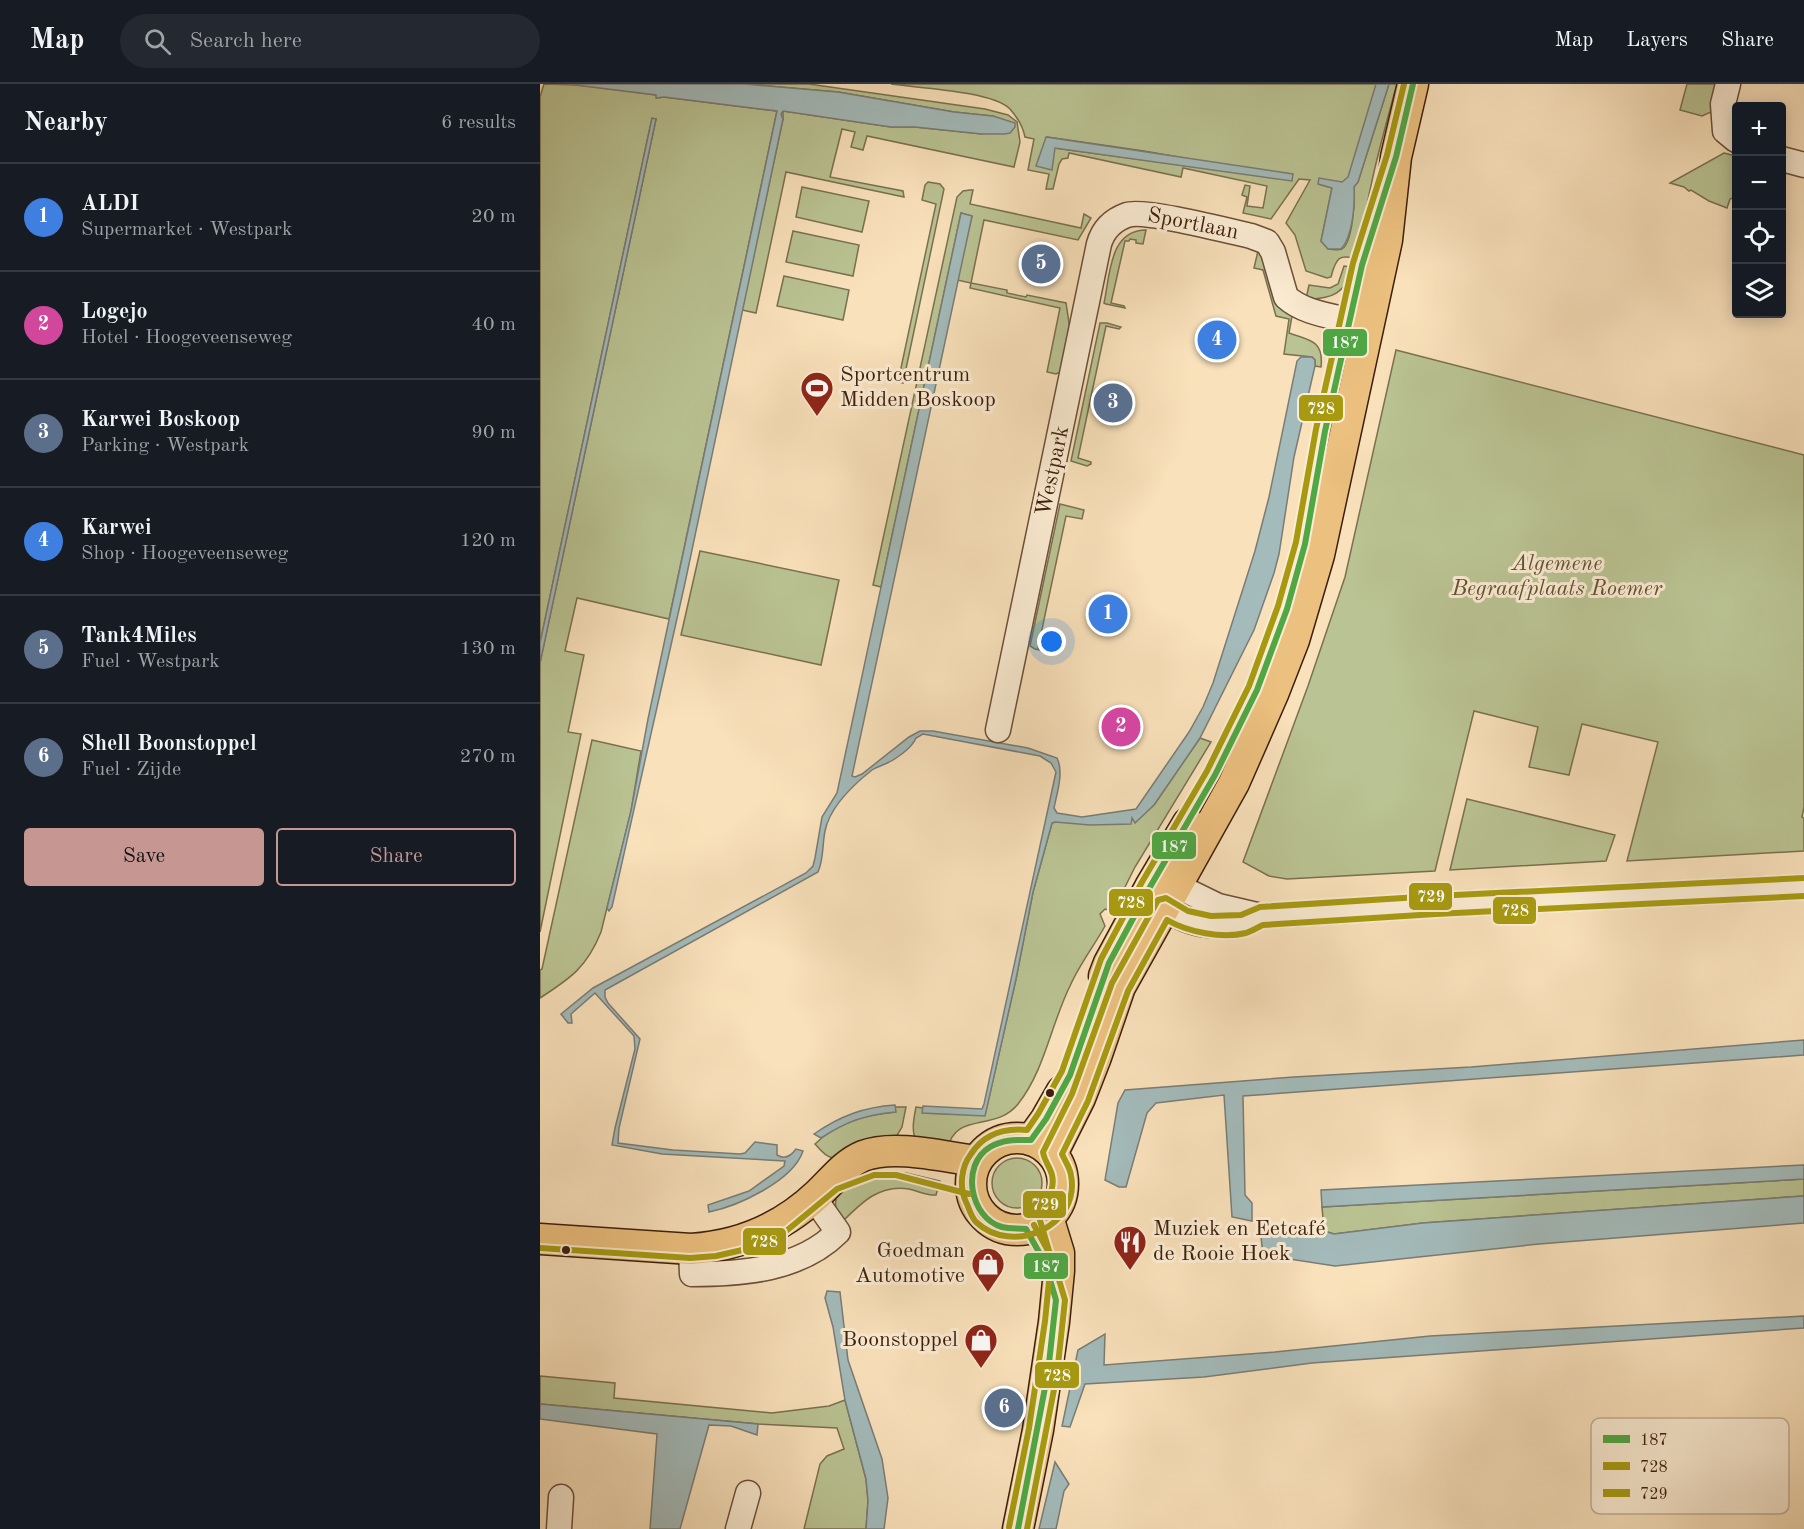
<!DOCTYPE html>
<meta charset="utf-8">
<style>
:root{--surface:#171b24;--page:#242831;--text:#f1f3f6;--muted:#9ea1a6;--line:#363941;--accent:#c59692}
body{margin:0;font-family:"Old Standard TT",serif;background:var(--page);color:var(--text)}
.controls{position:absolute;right:18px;top:18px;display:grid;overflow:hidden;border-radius:6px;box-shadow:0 3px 15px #0003}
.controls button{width:54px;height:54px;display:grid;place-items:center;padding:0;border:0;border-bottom:2px solid var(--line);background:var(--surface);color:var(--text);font:30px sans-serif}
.you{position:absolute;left:512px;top:558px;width:21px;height:21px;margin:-15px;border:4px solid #fff;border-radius:50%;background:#1a73e8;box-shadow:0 0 0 9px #1a73e833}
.badge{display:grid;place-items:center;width:39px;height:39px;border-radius:50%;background:var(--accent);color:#fff;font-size:20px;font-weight:700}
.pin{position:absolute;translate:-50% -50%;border:3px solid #fff;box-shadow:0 2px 6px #0006}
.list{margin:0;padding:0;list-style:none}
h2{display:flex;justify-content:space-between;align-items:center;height:78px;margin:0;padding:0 24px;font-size:26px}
h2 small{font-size:20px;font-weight:400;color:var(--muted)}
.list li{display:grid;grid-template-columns:39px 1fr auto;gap:18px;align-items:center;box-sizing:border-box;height:108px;padding:0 24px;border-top:2px solid var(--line)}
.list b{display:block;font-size:22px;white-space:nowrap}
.list p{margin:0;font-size:20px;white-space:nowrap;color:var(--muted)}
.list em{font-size:20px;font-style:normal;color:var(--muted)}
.actions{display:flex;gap:12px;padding:18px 24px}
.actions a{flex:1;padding:14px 0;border:2px solid var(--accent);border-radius:6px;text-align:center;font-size:21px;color:var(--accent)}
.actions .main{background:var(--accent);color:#111}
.icon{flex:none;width:33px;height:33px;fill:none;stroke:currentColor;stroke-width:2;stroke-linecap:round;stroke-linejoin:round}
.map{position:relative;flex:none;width:1264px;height:1445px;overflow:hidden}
header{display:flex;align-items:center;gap:36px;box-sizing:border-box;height:84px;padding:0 30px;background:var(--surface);border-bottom:2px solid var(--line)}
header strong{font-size:28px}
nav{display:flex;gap:33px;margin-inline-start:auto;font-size:21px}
.search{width:420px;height:54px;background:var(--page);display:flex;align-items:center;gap:15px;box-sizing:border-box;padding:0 21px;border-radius:33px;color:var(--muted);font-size:22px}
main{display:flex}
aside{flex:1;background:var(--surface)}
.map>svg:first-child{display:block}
.green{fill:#bac393;stroke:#7b7050;stroke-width:1.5;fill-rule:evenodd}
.water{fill:#a3bbbb;stroke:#7a7c75;stroke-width:1.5}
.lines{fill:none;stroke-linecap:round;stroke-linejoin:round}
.minor-casing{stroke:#6b4f38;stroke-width:27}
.major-casing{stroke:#3c1e0c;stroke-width:33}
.minor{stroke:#fbecd3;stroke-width:24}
.major{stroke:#ecc07e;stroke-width:30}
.bus-1-casing{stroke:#fbecd3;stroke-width:10}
.bus-2-casing{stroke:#fbecd3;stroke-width:10}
.bus-3-casing{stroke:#fbecd3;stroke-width:10}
.bus-1{stroke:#4fa843;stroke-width:6}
.bus-2{stroke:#a79a11;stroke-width:6}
.bus-3{stroke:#a79a11;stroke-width:6}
.bus-dot{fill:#3c1e0c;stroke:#fbecd3;stroke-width:2}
.labels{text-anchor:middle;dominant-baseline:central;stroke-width:6;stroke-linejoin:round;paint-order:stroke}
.street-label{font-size:22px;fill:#3c1e0c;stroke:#fbecd3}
.poi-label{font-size:22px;fill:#3c1e0c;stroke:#fbecd3;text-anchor:start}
.park-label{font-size:22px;font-style:italic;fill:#625034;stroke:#fbecd3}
.key{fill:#fbecd3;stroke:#c2ae97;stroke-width:1.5}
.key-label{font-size:16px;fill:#3c1e0c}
.line-badge{stroke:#fbecd3;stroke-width:2}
.badge-label{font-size:16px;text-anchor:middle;font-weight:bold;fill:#fff}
</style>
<header>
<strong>Map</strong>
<div class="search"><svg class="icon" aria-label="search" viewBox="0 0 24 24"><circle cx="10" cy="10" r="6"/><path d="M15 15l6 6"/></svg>Search here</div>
<nav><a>Map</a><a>Layers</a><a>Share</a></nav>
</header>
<main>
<aside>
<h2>Nearby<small>6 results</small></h2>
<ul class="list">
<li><span class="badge" style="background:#3f7fe0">1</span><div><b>ALDI</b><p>Supermarket · Westpark</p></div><em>20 m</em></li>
<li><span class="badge" style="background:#d1479c">2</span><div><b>Logejo</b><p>Hotel · Hoogeveenseweg</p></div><em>40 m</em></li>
<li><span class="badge" style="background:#5c6f8a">3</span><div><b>Karwei Boskoop</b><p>Parking · Westpark</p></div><em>90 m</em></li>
<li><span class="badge" style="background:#3f7fe0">4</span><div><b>Karwei</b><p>Shop · Hoogeveenseweg</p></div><em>120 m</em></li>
<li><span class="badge" style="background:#5c6f8a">5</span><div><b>Tank4Miles</b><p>Fuel · Westpark</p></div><em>130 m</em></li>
<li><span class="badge" style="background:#5c6f8a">6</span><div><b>Shell Boonstoppel</b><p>Fuel · Zijde</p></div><em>270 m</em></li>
</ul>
<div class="actions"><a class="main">Save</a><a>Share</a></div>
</aside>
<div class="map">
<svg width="1264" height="1445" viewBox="0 0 1264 1445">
<rect width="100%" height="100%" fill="#f9e1bb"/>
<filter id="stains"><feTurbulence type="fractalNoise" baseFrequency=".00333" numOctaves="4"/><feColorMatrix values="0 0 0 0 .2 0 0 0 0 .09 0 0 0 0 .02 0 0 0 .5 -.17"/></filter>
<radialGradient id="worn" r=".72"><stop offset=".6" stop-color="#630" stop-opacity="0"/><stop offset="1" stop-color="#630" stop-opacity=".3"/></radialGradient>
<g class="green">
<polygon points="4,0 39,1 117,11 117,14 124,13 237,27 129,535 37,514 25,567 44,571 28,648 41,650 0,848 0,579 116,35 112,35 109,48 0,559 0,13"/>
<polygon points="205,0 269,0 445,25 468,31 477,38 480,58 474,83 327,52 323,66 311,63 315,48 302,45 290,93 363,107 364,113 246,88 216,229 202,226 243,35 243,27 351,43 375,43 442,50 453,32 414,28 298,8"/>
<path d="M351,0h490l-34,103 -29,-3 14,4 -11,53 7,8c4,0 11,2 14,0 11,-7 13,-50 12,-62l4,-5 31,-98h8c-16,58 -32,115 -38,175 -20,-5 -23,-2 -28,18l-4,1 -21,-7 -11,-36 -9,-12 24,-43 -11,-1 -28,40 -28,-6 4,-16 -5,-2 3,-10 5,1 -3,20 16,2 4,-22 -84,-18 -2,9 -112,-24 -1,5 -6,1 -3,5 -6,25h-7l3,-15 -21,-4 6,-31 -9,-2c-2,-10 -8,-20 -15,-28 -18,-18 -92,-21 -119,-25zM507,53l97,14 148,26v3l-238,-32 -16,12 6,-12z"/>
<polygon points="1147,0 1178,0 1171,28 1162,32 1140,26"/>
<polygon points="1184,69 1196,72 1196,113 1190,115 1187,124 1169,117 1151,106 1149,107 1144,103 1130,99"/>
<polygon points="388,98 400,100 404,105 363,299 358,298 396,120 382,116 385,101"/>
<polygon points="262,103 329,117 322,148 256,133"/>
<polygon points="430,106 433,106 430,120 541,144 544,130 551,134 538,156 444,136 431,199 467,206 467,209 486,213 487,211 526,219 531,252 522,287 516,290 507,288 520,224 430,204 431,199 417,196 432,132 421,129 341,503 333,501 417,113 423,107"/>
<path d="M606,146l-3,14 -7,-1v-3l-6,-1 -1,2h-4l-14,62 13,3 1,2 -19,-4 -2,-1c6,-27 5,-73 42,-73z"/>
<polygon points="253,147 319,161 313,192 246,178"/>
<path d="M718,167l4,4 16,50 14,11 -3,17c20,7 35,7 32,34l-6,-1v-6l-3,-3 -28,-3 5,-35 -13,-3 -13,-46 -9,-2z"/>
<path d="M804,182l13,2c-16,24 -20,31 -51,31l3,-14 21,3 8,-4z"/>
<polygon points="244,192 309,206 303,236 237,222"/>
<polygon points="560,239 567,239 581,243 579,245 566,242 538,374 551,378 551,380 547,382 531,377"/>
<polygon points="856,266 1264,371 1264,723 1262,733 1264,734 1264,767 1087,777 1118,658 1042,640 1029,691 989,683 998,643 934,627 895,787 747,795 729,792 703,778 768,602 805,493"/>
<polygon points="520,420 544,426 542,435 526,432 498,564 513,568 513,569 495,565 490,562"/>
<polygon points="160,467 299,496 281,581 141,551"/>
<path d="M660,654l11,4 -76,125 -19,38 -8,5 -3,-1 -5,5 5,12c-11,20 -26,39 -35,60 -19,38 -25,84 -52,118 -23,29 -64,6 -71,47l-31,-11c-5,-9 -2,-23 0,-33l7,1v5l62,2 31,-136 17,-87 19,-69c31,-10 79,6 102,-18z"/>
<path d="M52,656l49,11 -10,60 -30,121c-14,35 -30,46 -61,66v-28l2,-1z"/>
<polygon points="927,715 1075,751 1066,777 910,786"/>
<path d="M355,1023h11l-4,20 -7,12 -57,20c-11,-1 -16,-7 -23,-15 22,-22 50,-29 80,-32z"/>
<circle cx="477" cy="1099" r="25"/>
<path d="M341,1087l25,2 34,8 -4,14c-8,1 -18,-4 -27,-6 -29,-5 -47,13 -66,32 -23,-29 13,-46 38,-50z"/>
<polygon points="1264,1095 1264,1112 883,1139 794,1150 784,1147 782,1123"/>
<polygon points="0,1292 75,1299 74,1314 232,1329 289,1322 305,1316 326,1395 328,1417 326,1445 264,1445 280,1380 287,1372 304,1365 297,1344 218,1340 0,1320"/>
</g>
<g class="water">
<polygon points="27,0 205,0 298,8 414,28 453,32 475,39 475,43 470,49 465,50 442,50 375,43 351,43 243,27 241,30 243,35 145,499 72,823 69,827 67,824 91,727 108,635 237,27 124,13 116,14 116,11"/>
<path d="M836,0h13l-31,98 -4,5c1,17 -1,49 -13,62h-13l-7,-8 11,-53 -14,-4 1,-6 23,4 6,-5z"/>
<polygon points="112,34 116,35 0,579 0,559"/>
<polygon points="506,53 753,90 752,97 515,64 512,86 496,82"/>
<path d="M421,129l11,3 -120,560 3,1 7,-3 47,-37 11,-6h13l95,17 29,10c7,14 0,35 -3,50l3,5 25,4 54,-8 53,-77 14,-25 10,-24 42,-132 14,-54 28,-136 4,-4h11l3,3v6l-21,91 -15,97 -5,19 -20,57 -54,108 -46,67 -19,18 -3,-5 -1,6 -41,1 -35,-3 -3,1 -19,69 -17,87 -31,137 -63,-3 1,-7 59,3 2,-5 72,-332 -5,-9 -11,-7 -117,-22 -7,4c-4,10 -21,22 -31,26 -4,2 -9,3 -13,6 -19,15 -42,36 -47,61 -3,15 -1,27 -7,41l-213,118v7l3,6 32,36 -21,89 -1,15 55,7 67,4 5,-1 10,-11 22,3v10c8,5 14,1 19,-6l7,2c-10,30 -65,55 -94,61l-1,-7 41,-14 35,-25 1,-5 -123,-7 -50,-9 3,-17 20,-79 -1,-13 -39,-43 -24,21 1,9h-4l-7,-9 32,-26 213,-115 7,-7 2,-8 7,-41 15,-24z"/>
<polygon points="1264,956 1264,971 703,1012 705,1111 712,1119 712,1137 692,1133 684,1011 616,1019 607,1029 586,1103 579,1103 565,1096 578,1019 585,1006 754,993 931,983"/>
<path d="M355,1021l1,7c-31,3 -49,9 -75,26l-7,-4c26,-18 50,-27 81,-29z"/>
<polygon points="1264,1081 1264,1095 782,1123 781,1106"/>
<polygon points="1264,1112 1264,1139 999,1160 795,1182 723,1171 721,1153 784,1147 794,1150 883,1139"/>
<polygon points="287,1207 300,1208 308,1276 342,1375 348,1414 344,1445 326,1445 328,1417 326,1395 305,1316 293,1243 285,1214"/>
<polygon points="1264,1232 1264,1244 772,1279 664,1293 545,1300 530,1343 522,1342 538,1266 565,1250 564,1281 735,1268 890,1252"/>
<polygon points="0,1320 218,1340 217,1351 191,1342 169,1341 140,1445 110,1445 117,1350 0,1335"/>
<polygon points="515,1378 529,1400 524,1407 516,1445 499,1445"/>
</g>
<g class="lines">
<defs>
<g id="minor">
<polyline points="1188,0 1183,20 1185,47 1196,56"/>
<polyline points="1242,75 1264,81"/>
<path d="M458,646l101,-486c4,-14 14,-24 28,-29 16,-6 102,16 124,21l16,6 6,10 13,45c21,19 55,19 82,29"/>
<polyline points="619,802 637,802 678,822 721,832 895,821 1264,803"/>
<path d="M614,809c4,5 7,11 12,15 23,19 61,23 88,11"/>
<path d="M151,1165l1,25c50,0 108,-4 146,-42l-24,-34"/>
<polyline points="19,1445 21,1413"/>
<polyline points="198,1445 208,1409"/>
</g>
<g id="major">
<polyline points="564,892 569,879 610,803 648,739"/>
<circle cx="477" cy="1100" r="46"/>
<polyline points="491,1056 506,1035 522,1007"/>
<polyline points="512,1070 540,1014 556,973 580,903 694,699 733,610 754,556 779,471 847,156 856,73 873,0"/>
<path d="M0,1155l151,10c49,-3 91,-21 127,-55 15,-14 26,-30 45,-38 32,-12 80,1 113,5"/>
<polyline points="478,1445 498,1346 514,1238 519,1187 519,1169 508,1133"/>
</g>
</defs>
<use href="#minor" class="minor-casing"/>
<use href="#major" class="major-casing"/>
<use href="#minor" class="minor"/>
<use href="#major" class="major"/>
<defs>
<path id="bus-1" d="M478,1445l30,-157 8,-72 -11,-37 -19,-34c-7,-1 -16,0 -24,-2 -32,-9 -42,-62 -12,-80 14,-8 26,-7 41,-7l15,-21 24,-44 39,-112 41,-76 65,-112 42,-85 30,-81 18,-65 20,-113 37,-166 34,-108 17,-73"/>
<g id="bus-2">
<path d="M864,0l-17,71 -34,108 -37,166 -20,113 -18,64 -29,80 -42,85 -65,111 -41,77 -39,112 -24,43 -11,16c-22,-2 -43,4 -56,24 -10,13 -12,33 -5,48 3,6 5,15 10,20 36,34 105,5 95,-47 -1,-7 -6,-14 -9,-21l26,-53 40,-110 39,-71c21,12 55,19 79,13 6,-2 12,-6 17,-8l173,-11 368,-18"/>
<polyline points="0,1164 150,1174 176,1172 211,1164 245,1148 297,1105 334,1091 356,1091 429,1110"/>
<polyline points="487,1445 517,1290 525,1216 513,1176 494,1141"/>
</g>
<path id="bus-3" d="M469,1443l20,-99 16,-107 5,-50v-17l-11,-37c4,-15 17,-24 13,-42 -2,-8 -8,-15 -9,-23l29,-58 40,-111 46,-83 8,-2 22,13 23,5 30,-1 19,-8 175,-11 369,-18"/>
</defs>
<use href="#bus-1" class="bus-1-casing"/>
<use href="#bus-2" class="bus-2-casing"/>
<use href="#bus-3" class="bus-3-casing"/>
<use href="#bus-1" class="bus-1"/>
<use href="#bus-2" class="bus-2"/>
<use href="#bus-3" class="bus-3"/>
</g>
<defs>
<symbol id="stadium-pin" viewBox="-11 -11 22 30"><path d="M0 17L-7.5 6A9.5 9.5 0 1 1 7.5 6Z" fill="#8f2418" stroke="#fbecd3"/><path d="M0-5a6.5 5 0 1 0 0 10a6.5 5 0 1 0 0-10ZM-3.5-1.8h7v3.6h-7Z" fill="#fff"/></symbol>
<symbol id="restaurant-pin" viewBox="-11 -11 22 30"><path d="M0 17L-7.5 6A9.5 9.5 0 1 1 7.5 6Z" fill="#8f2418" stroke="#fbecd3"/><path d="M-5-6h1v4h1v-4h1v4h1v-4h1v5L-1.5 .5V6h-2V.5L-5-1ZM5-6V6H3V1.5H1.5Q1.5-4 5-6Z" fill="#fff"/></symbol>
<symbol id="shop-pin" viewBox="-11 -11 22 30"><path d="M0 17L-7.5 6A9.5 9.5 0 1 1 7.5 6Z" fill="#8f2418" stroke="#fbecd3"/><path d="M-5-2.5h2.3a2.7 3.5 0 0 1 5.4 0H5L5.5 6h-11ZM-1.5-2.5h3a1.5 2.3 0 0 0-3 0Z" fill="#fff"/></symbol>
</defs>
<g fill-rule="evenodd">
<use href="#stadium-pin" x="258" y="285" width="38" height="52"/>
<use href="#restaurant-pin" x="571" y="1139" width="38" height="52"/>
<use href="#shop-pin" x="429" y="1161" width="38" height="52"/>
<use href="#shop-pin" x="422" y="1237" width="38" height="52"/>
</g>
<g class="bus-dot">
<circle cx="510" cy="1009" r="5"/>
<circle cx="26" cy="1166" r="5"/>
</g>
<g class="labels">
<g class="street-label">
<text transform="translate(653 140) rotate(11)">Sportlaan</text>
<text transform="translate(513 387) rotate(-78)">Westpark</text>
</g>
<g class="poi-label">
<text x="300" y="291">Sportcentrum<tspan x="300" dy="25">Midden Boskoop</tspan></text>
<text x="613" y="1145">Muziek en Eetcafé<tspan x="613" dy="25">de Rooie Hoek</tspan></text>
<text x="425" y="1167" text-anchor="end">Goedman<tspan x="425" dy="25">Automotive</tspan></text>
<text x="418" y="1256" text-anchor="end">Boonstoppel</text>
</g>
<g class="park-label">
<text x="1017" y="480">Algemene<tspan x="1017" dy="25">Begraafplaats Roemer</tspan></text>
</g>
</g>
<rect x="1051" y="1334" width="198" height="96" rx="9" class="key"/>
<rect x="1063" y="1351" width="27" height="8" fill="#4fa843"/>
<rect x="1063" y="1378" width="27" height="8" fill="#a79a11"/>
<rect x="1063" y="1405" width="27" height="8" fill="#a79a11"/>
<g class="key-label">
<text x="1100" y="1361">187</text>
<text x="1100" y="1388">728</text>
<text x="1100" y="1415">729</text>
</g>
<g class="line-badge">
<rect x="782" y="244" width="46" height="29" rx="6" fill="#4fa843"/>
<rect x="758" y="310" width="46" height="28" rx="6" fill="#a79a11"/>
<rect x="611" y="747" width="46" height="29" rx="6" fill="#4fa843"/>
<rect x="868" y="798" width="45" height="29" rx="6" fill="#a79a11"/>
<rect x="568" y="804" width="46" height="29" rx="6" fill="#a79a11"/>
<rect x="952" y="812" width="45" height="29" rx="6" fill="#a79a11"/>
<rect x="482" y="1106" width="45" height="29" rx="6" fill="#a79a11"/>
<rect x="202" y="1143" width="45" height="29" rx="6" fill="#a79a11"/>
<rect x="483" y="1168" width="46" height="28" rx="6" fill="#4fa843"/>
<rect x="494" y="1277" width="46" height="28" rx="6" fill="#a79a11"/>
</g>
<g class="badge-label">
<text x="805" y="264">187</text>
<text x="781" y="330">728</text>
<text x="634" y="768">187</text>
<text x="891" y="818">729</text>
<text x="591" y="824">728</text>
<text x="975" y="832">728</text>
<text x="505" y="1126">729</text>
<text x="224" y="1163">728</text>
<text x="506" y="1188">187</text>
<text x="517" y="1297">728</text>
</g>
<rect width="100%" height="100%" filter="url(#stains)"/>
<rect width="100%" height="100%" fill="url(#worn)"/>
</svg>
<div class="controls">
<button>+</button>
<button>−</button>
<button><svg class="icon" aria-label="locate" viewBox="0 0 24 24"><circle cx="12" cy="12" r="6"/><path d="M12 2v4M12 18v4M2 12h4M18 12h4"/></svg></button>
<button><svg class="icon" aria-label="layers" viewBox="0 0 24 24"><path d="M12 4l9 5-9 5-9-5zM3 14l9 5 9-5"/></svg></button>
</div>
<div class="you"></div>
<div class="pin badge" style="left:568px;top:530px;background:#3f7fe0">1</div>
<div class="pin badge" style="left:581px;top:643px;background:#d1479c">2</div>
<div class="pin badge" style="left:573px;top:319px;background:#5c6f8a">3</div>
<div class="pin badge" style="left:677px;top:256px;background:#3f7fe0">4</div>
<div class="pin badge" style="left:501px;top:180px;background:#5c6f8a">5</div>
<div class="pin badge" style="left:464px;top:1324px;background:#5c6f8a">6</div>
</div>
</main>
